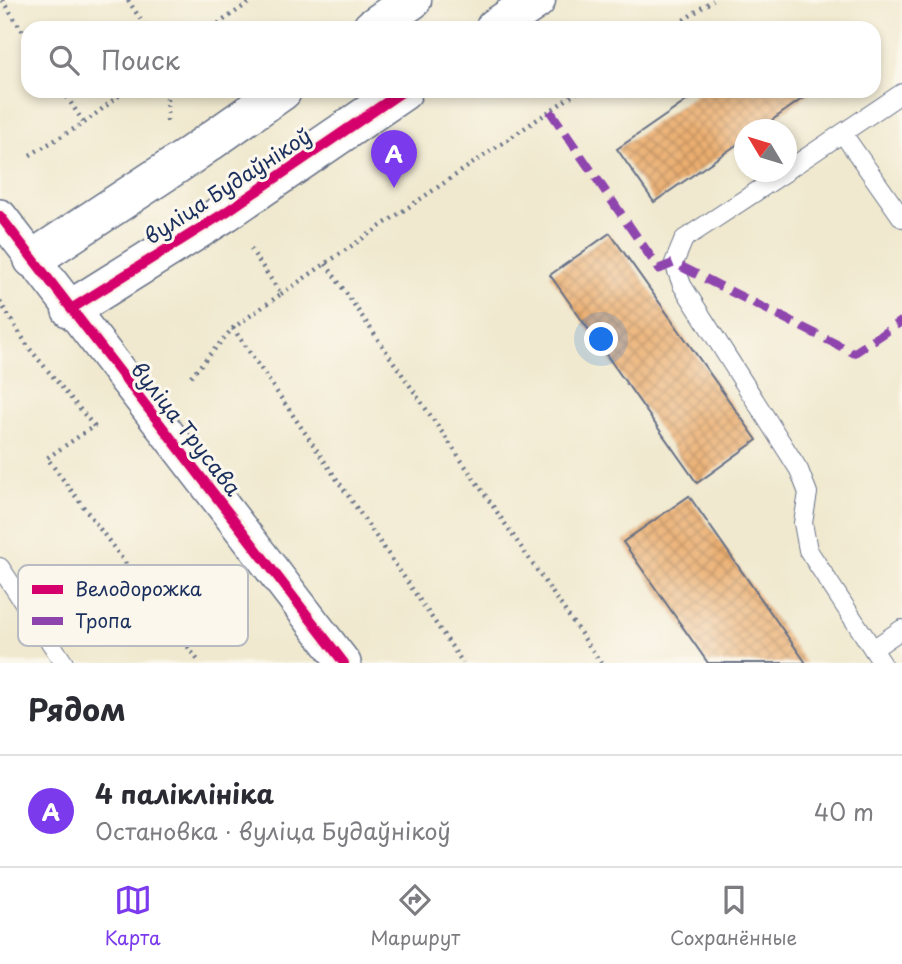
<!DOCTYPE html>
<html lang="ru">
<meta charset="utf-8">
<style>
:root{--surface:#fff;--page:#f7f7f7;--text:#2b2b33;--muted:#7c7c81;--line:#e1e1e2;--accent:#7c3aed}
body{margin:0;font-family:"Playpen Sans",sans-serif;background:var(--page);color:var(--text)}
.compass{position:absolute;left:734px;top:119px;width:63px;height:63px;border-radius:50%;background:var(--surface);box-shadow:0 4px 10px #0003;rotate:308deg}
.you{position:absolute;left:602px;top:340px;width:24px;height:24px;margin:-18px;border:5px solid #fff;border-radius:50%;background:#1a73e8;box-shadow:0 0 0 10px #1a73e833}
.badge{display:grid;place-items:center;width:46px;height:46px;border-radius:50%;background:var(--accent);color:#fff;font-size:23px;font-weight:700}
.pin{position:absolute;translate:-50% -58px;filter:drop-shadow(0 2px 4px #0008)}
.pin::after{content:'';position:absolute;top:37px;width:24px;height:21px;background:inherit;clip-path:polygon(0 0,100% 0,50% 100%)}
.list{margin:0;padding:0;list-style:none}
h2{display:flex;justify-content:space-between;align-items:center;height:91px;margin:0;padding:0 28px;font-size:30px}
h2 small{font-size:23px;font-weight:400;color:var(--muted)}
.list li{display:grid;grid-template-columns:46px 1fr auto;gap:21px;align-items:center;box-sizing:border-box;height:112px;padding:0 28px;border-top:2px solid var(--line)}
.list b{display:block;font-size:26px;white-space:nowrap}
.list p{margin:0;font-size:23px;white-space:nowrap;color:var(--muted)}
.list em{font-size:23px;font-style:normal;color:var(--muted)}
.icon{flex:none;width:38px;height:38px;fill:none;stroke:currentColor;stroke-width:2;stroke-linecap:round;stroke-linejoin:round}
.map{position:relative;flex:none;width:902px;height:663px;overflow:hidden}
.search{position:absolute;background:var(--surface);box-shadow:0 4px 10px #0003;left:21px;right:21px;top:21px;height:77px;display:flex;align-items:center;gap:18px;box-sizing:border-box;padding:0 24px;border-radius:21px;color:var(--muted);font-size:26px}
.sheet{height:203px;background:var(--surface)}
nav{display:flex;justify-content:space-around;align-items:center;box-sizing:border-box;height:98px;border-top:2px solid var(--line);background:var(--surface);font-size:19px;color:var(--muted)}
nav a{display:grid;justify-items:center;gap:4px}
nav .on{color:var(--accent)}
.map>svg:first-child{display:block}
.building{fill:url(#building-cross-hatch)}
.lines{fill:none;stroke-linecap:round;stroke-linejoin:round}
.service-casing{stroke:#667086;stroke-width:20}
.minor-casing{stroke:#667086;stroke-width:36}
.tertiary-casing{stroke:#667086;stroke-width:41}
.path{stroke:#667086;stroke-width:4.5;stroke-dasharray:2 5;stroke-linecap:butt}
.service{stroke:#fff;stroke-width:18}
.minor{stroke:#fff;stroke-width:33}
.tertiary{stroke:#fff;stroke-width:38}
.quiet{stroke:#8e44ad;stroke-width:9;stroke-dasharray:18 9;stroke-linecap:butt}
.cycleway-casing{stroke:#fbf7ec;stroke-width:15}
.cycleway{stroke:#d6006c;stroke-width:10}
.labels{text-anchor:middle;dominant-baseline:central;stroke-width:6;stroke-linejoin:round;paint-order:stroke}
.street-label{font-size:21px;fill:#1b2f5e;stroke:#fbf7ec}
.key{fill:#fbf7ec;stroke:#b8bbc1;stroke-width:2}
.key-label{font-size:19px;fill:#1b2f5e}
</style>
<div class="map">
<svg width="902" height="663" viewBox="0 0 902 663">
<defs>
<pattern id="building-cross-hatch" width="8" height="8" patternUnits="userSpaceOnUse" patternTransform="scale(1.75)"><rect width="8" height="8" fill="#ebae70"/><path d="M0 0l8 8M0 8l8-8" fill="none" stroke="#be8e5f"/></pattern>
</defs>
<rect width="100%" height="100%" fill="#fbf7ec"/>
<filter id="ink" filterUnits="userSpaceOnUse"><feTurbulence type="fractalNoise" baseFrequency=".0143" numOctaves="2"/><feDisplacementMap in="SourceGraphic" scale="14" xChannelSelector="R" yChannelSelector="G"/><feConvolveMatrix kernelMatrix="1 2 1 2 8 2 1 2 1" color-interpolation-filters="sRGB"/></filter>
<filter id="wash" filterUnits="userSpaceOnUse"><feTurbulence type="fractalNoise" baseFrequency=".00686" numOctaves="4" result="noise"/><feDisplacementMap in="SourceGraphic" scale="28" xChannelSelector="R" yChannelSelector="G"/><feGaussianBlur stdDeviation="1.57" result="paint"/><feColorMatrix in="noise" values="0 0 0 0 0 0 0 0 0 0 0 0 0 0 0 0 0 1.4 0 .05"/><feComposite in="paint" operator="in"/></filter>
<g filter="url(#wash)">
<rect width="100%" height="100%" fill="#f0e9cf"/>
<g id="blocks">
<g class="building">
<polygon points="701,91 813,91 758,130 745,130 745,139 654,202 617,149"/>
<polygon points="610,233 757,440 697,483 550,275"/>
<polygon points="689,496 806,663 708,663 623,542"/>
</g>
</g>
</g>
<g filter="url(#ink)">
<use href="#blocks" fill-opacity="0" stroke="#667086" stroke-width="2"/>
<g class="lines">
<defs>
<g id="service">
<polyline points="843,134 902,218"/>
<polyline points="786,171 902,93"/>
<polyline points="786,172 684,239 674,263 682,285 799,470 808,493 803,523 808,550 882,663"/>
<polyline points="0,567 64,663"/>
<polyline points="873,649 902,629"/>
</g>
<polyline id="minor" points="0,216 344,663"/>
<g id="tertiary">
<polyline points="372,28 412,0"/>
<polyline points="495,28 536,0"/>
<polyline points="33,259 188,157 282,91"/>
<polyline points="71,309 226,212 403,91"/>
</g>
</defs>
<use href="#service" class="service-casing"/>
<use href="#minor" class="minor-casing"/>
<use href="#tertiary" class="tertiary-casing"/>
<g class="path">
<polyline points="2,0 28,39"/>
<polyline points="128,0 146,28"/>
<polyline points="212,28 253,0"/>
<polyline points="672,28 713,0"/>
<polyline points="63,91 84,123"/>
<polyline points="167,91 167,123"/>
<polyline points="30,155 84,123 125,91"/>
<polyline points="326,264 601,663"/>
<polyline points="281,294 579,91"/>
<polyline points="0,302 29,348 94,426 47,458 200,663"/>
<polyline points="233,328 463,663"/>
<polyline points="191,376 233,328 281,294 248,245"/>
</g>
<use href="#service" class="service"/>
<use href="#minor" class="minor"/>
<use href="#tertiary" class="tertiary"/>
<polyline class="quiet" points="550,111 659,269 674,263 854,353 902,321"/>
<defs>
<g id="cycleway">
<polyline points="0,216 344,663"/>
<polyline points="71,309 226,212 403,91"/>
</g>
</defs>
<use href="#cycleway" class="cycleway-casing"/>
<use href="#cycleway" class="cycleway"/>
</g>
</g>
<g class="labels">
<g class="street-label">
<text transform="translate(227 185) rotate(-33)">вуліца Будаўнікоў</text>
<text transform="translate(187 428) rotate(52)">вуліца Трусава</text>
</g>
</g>
<rect x="18" y="565" width="230" height="81" rx="10" class="key"/>
<rect x="32" y="585" width="31" height="9" fill="#d6006c"/>
<rect x="32" y="617" width="31" height="8" fill="#8e44ad"/>
<g class="key-label">
<text x="75" y="596">Велодорожка</text>
<text x="75" y="628">Тропа</text>
</g>
</svg>
<svg class="compass" viewBox="-18 -18 36 36"><path d="M0-13l5 13h-10z" fill="#e53935"/><path d="M0 13l5-13h-10z" fill="#7c7c81"/></svg>
<div class="you"></div>
<div class="pin badge" style="left:394px;top:188px">A</div>
<div class="search"><svg class="icon" aria-label="search" viewBox="0 0 24 24"><circle cx="10" cy="10" r="6"/><path d="M15 15l6 6"/></svg>Поиск</div>
</div>
<section class="sheet">
<h2>Рядом<small></small></h2>
<ul class="list">
<li><span class="badge">A</span><div><b>4 паліклініка</b><p>Остановка · вуліца Будаўнікоў</p></div><em>40 m</em></li>
</ul>
</section>
<nav>
<a class="on"><svg class="icon" aria-label="map" viewBox="0 0 24 24"><path d="M3 6l6-2 6 2 6-2v14l-6 2-6-2-6 2zM9 4v14M15 6v14"/></svg>Карта</a>
<a><svg class="icon" aria-label="directions" viewBox="0 0 24 24"><path d="M12 3l9 9-9 9-9-9zM9 14v-3h6M13 9l2 2-2 2"/></svg>Маршрут</a>
<a><svg class="icon" aria-label="saved" viewBox="0 0 24 24"><path d="M7 4h10v16l-5-4-5 4z"/></svg>Сохранённые</a>
</nav>
